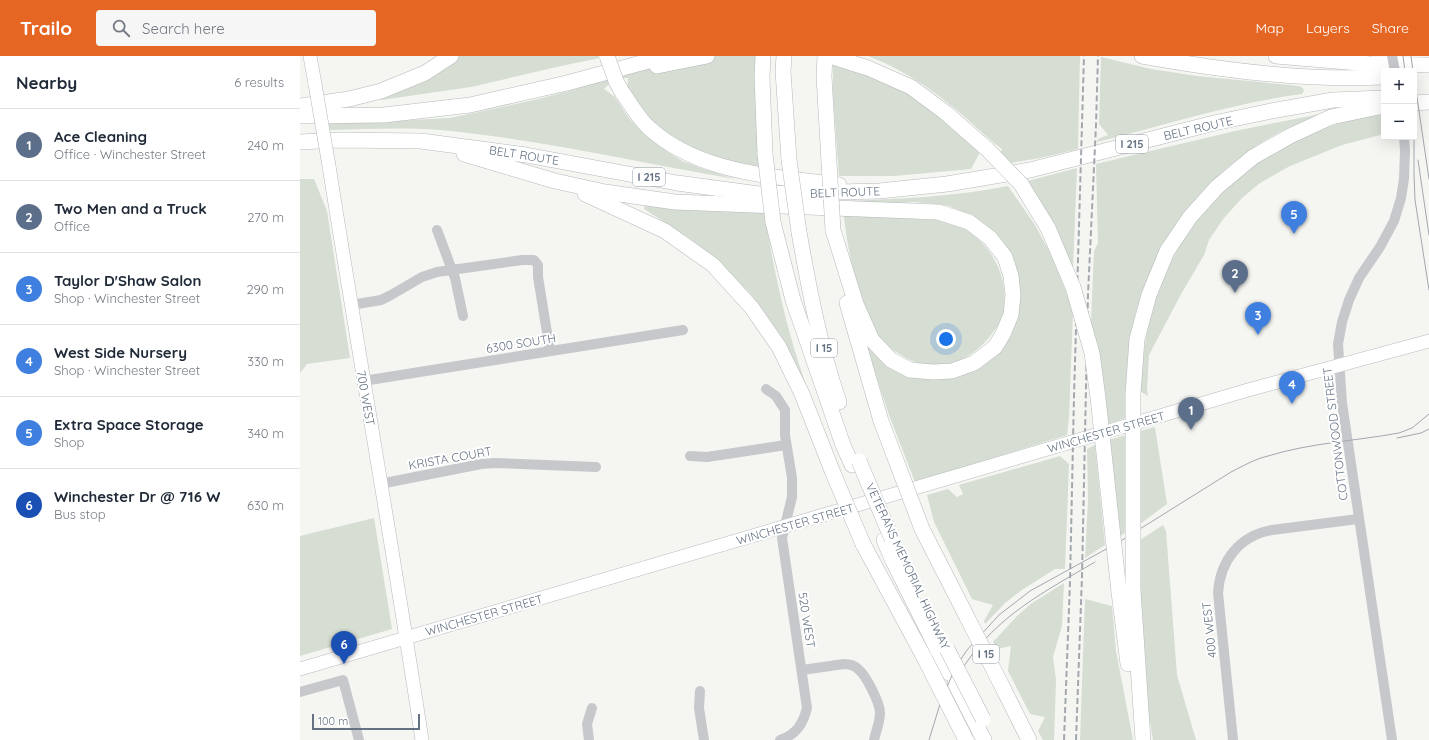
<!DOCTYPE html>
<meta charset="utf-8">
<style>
:root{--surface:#fff;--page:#f6f6f7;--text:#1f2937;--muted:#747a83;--line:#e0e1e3;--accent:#e56523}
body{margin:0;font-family:Quicksand,sans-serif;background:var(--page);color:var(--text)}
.controls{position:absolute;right:12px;top:12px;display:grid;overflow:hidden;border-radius:4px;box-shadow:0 4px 16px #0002}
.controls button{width:36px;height:36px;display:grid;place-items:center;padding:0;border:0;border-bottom:1px solid var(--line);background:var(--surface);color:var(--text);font:20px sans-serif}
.scale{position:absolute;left:12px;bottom:10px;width:108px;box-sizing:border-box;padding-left:4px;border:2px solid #647283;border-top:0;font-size:11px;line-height:14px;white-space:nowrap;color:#647283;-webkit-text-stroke:3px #fff;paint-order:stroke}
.you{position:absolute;left:646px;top:283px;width:14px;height:14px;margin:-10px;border:3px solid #fff;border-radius:50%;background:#1a73e8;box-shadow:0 0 0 6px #1a73e833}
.badge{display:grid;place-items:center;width:26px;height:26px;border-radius:50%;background:var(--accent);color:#fff;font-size:13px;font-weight:700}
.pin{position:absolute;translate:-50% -33px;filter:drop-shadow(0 1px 2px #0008)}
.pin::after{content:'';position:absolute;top:21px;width:14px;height:12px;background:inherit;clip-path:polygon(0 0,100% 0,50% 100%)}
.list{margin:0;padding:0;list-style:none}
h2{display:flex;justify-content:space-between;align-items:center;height:52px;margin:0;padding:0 16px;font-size:17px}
h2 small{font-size:13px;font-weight:400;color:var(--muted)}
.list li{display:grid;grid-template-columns:26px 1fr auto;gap:12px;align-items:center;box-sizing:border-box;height:72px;padding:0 16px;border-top:1px solid var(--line)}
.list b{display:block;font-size:15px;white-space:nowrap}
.list p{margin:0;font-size:13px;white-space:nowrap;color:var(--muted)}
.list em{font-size:13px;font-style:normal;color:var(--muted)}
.icon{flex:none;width:22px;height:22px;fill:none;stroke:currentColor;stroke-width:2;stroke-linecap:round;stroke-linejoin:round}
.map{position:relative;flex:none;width:1129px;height:684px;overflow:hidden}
header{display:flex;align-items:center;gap:24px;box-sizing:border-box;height:56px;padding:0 20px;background:var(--accent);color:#fff}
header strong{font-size:19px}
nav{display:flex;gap:22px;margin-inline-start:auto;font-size:14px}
.search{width:280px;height:36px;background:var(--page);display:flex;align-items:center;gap:10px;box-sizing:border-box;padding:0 14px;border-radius:4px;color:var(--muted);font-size:15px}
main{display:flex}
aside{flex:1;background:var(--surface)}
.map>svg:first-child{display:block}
.green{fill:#d6ddd3}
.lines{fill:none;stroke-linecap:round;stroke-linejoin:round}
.major-casing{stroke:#b6b9be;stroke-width:14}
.highway-casing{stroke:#b6b8bc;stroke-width:16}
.minor{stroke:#c6c8cc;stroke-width:10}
.major{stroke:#fff;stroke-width:13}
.highway{stroke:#fff;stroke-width:15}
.tram{stroke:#a3a8af;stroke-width:1}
.rail{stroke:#a3a8af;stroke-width:2;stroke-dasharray:6 3;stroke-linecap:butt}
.major-bridge-casing{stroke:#b6b9be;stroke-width:14;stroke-linecap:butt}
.highway-bridge-casing{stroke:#b6b8bc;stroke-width:16;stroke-linecap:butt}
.minor-bridge{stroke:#c6c8cc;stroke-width:10}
.major-bridge{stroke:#fff;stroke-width:13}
.highway-bridge{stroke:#fff;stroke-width:15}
.labels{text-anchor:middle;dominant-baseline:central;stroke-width:4;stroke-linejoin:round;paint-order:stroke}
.shield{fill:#fff;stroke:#929ca8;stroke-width:1}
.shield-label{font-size:11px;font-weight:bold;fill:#647283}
.street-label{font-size:12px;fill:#647283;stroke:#fff}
</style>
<header>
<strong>Trailo</strong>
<div class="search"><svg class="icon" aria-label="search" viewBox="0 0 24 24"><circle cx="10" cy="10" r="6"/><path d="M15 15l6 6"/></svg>Search here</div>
<nav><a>Map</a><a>Layers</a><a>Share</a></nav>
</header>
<main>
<aside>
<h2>Nearby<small>6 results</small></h2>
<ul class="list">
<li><span class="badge" style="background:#5c6f8a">1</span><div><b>Ace Cleaning</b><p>Office · Winchester Street</p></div><em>240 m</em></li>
<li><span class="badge" style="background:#5c6f8a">2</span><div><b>Two Men and a Truck</b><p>Office</p></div><em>270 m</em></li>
<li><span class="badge" style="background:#3f7fe0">3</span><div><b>Taylor D'Shaw Salon</b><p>Shop · Winchester Street</p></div><em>290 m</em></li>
<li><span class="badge" style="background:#3f7fe0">4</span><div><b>West Side Nursery</b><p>Shop · Winchester Street</p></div><em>330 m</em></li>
<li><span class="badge" style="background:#3f7fe0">5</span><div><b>Extra Space Storage</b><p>Shop</p></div><em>340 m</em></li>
<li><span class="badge" style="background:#1a4fb4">6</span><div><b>Winchester Dr @ 716 W</b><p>Bus stop</p></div><em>630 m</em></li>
</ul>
</aside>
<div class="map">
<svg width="1129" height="684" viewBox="0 0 1129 684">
<rect width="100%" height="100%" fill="#f5f6f2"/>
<g class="green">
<polygon points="159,0 299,0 300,2 261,10 171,31 81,44 82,40 146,9"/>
<polygon points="403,0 455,0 455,22 460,114 398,96 367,79 343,56 327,34 328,22 322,22 320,19"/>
<path d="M568,0h212l-2,93 -38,9 -30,5 -10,-10 2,-4c-17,-12 -31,-28 -48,-41 -26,-22 -55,-40 -86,-52z"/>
<path d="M801,1l50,12 46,7 102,10 4,2 1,3 -2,3c-69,9 -137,31 -205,48l1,-3 10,-4 -9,-11z"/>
<polygon points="533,3 562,12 622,45 680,96 671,113 594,120 539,120 533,39"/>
<path d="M307,22l2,6 -5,5 11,8 13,20 11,12 12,11 17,12 14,9 22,8 31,10c-95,-16 -188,-38 -284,-48 -40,-4 -81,-2 -121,-1l-1,-6 121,-6 84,-18 39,-10z"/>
<path d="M1025,57c-16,6 -32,12 -47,20 -76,40 -131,116 -147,201 -5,27 -5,56 -5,84l-19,6 -10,-75 -6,-27 3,-71 4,-8 -2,-79 139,-33z"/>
<path d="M1084,58v20l-42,11 -52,21 -30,17 -18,15 -18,20 -15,22 -5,15 -24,41 -31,59 -2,35 1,6 -8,-5c2,-27 5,-55 12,-81 12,-44 42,-95 77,-126 43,-38 98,-63 155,-70z"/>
<polygon points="777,112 773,212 724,126"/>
<polygon points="0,123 14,123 27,155 50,302 7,308 0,317"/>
<path d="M708,130l27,39 13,24 13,29 12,34 -4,106 -2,17 -152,47 -26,-67 -25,-77 39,33 85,-12 31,-64 -43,-77 -27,-12 -14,-2 -20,-2 -32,2 -41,-3c56,-2 111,-4 166,-15z"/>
<path d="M345,148l119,5c9,58 21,115 40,170 11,34 26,66 39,99l-1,1 -61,-141 -14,-21 -18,-25 -44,-42 -17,-13 -44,-28z"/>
<path d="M543,156c23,4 46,5 69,7 16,1 30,-1 45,6 30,13 51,47 47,80 0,4 0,9 -2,12 -2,7 -7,13 -11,18 -22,29 -58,41 -90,20 -11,-6 -24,-15 -29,-26 -4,-7 -5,-16 -8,-23 -3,-11 -7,-21 -10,-32 -5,-20 -8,-42 -11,-62z"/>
<polygon points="855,371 867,448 840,468 840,375"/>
<polygon points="826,379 826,476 819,481 809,384"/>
<polygon points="795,389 805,489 785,502 788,445 787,393"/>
<polygon points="760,400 769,408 765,513 755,513 722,534 705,547 685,568 684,565 693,549 672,543 634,466 627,439 648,433 657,441 663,438 659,429"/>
<polygon points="74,462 92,573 0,600 0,480"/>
<polygon points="863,469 866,475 877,619 896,684 853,684 846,642 840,552 840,484"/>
<polygon points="764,527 762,570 753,601 756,624 754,684 743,684 738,675 745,661 730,658 708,615 711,590 697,593 693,586 718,559 732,547"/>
<polygon points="785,543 812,550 816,595 833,684 780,684"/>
</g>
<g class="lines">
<defs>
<g id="major">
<polyline points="10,0 15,28"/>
<path d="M29,110c30,191 64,382 93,574"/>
<polyline points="0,613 948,334 1129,285"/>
</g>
<g id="highway">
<polyline points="463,0 462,21 465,98"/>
<polyline points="484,0 483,15 489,104"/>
<polyline points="525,0 524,20 529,106"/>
<polyline points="530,0 568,12 611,31 646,57 687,93"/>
<path d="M842,0c79,14 161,25 242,21"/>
<polyline points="976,0 1071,8 1129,9"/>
<polyline points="357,10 407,0"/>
<path d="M322,36c8,11 15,24 25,34 51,48 126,50 192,59"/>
<polyline points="1114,47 1129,46"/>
<polyline points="0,50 49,43 81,35 125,17 151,0"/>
<polyline points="0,60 84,59 170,49 267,27 367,0"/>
<polyline points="0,86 39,84 121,85 226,99 377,127 459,138 579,135 647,128 730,114 914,67 971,55 1033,44 1084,42"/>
<polyline points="164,98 255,125 305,136 375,146 638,156 669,166 690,182 705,201 711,220 713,239 711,259 703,278 695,291 674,307 652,315 633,316 610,314 591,304 572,284 556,248 533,174"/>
<polyline points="285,138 365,175 413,209 452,252 479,291 502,338 533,417"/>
<polyline points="473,166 493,244 543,389 552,409"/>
<path d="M499,176c10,57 21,115 40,170"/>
<polyline points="547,247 581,365 594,399"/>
<polyline points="833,338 837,283 849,239 867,195 890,161 917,131 953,101 990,80 1031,61 1084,50"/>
<polyline points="622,473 668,563"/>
<polyline points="584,484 592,503 649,617"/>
<polyline points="563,488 625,603"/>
<polyline points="833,534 843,684"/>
<polyline points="819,536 828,608"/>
<polyline points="655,627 684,684"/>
<polyline points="704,634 729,684"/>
</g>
</defs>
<use href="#major" class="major-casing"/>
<use href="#highway" class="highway-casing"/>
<g class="minor">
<polyline points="137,174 155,222 163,260"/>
<polyline points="51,249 81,244 91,239 122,221 137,216 222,204 234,204 238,209 238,221 250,295"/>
<polyline points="63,325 383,274"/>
<path d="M466,333l10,7 9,14v25l7,43v19l-10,41 25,170c-4,16 -11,27 -27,32"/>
<polyline points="390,400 407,401 486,389"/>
<polyline points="80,428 181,408 195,407 296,411"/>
<path d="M502,614l42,-6c6,0 10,1 14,5 8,6 22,34 22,44 0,9 -4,18 -6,27"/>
<polyline points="400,635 399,652 404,684"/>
<polyline points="0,636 43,624 59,684"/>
<polyline points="289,684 287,668 292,652"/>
<path d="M933,684l-15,-147c2,-32 21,-57 54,-63l86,-11"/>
<polyline points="1092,684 1042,347 1038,288 1042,266 1049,244 1059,222 1080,191 1094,165 1101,142 1104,123 1105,95 1104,81"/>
</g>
<use href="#major" class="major"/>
<use href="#highway" class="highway"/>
<g class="tram">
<polyline points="1103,0 1105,15"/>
<polyline points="1111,0 1113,15"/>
<polyline points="1114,21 1129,123"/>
<polyline points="1114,81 1114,118 1115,144 1129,234"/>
<polyline points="1118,104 1129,179"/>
<polyline points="1097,382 1121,377 1129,373"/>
<path d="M664,610c34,-51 80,-74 131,-104"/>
<path d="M629,684l11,-36 15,-36 12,-18 32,-35 31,-24 89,-49 112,-70c12,-6 24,-13 37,-16 42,-13 87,-15 131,-23l13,-5 17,-14"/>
</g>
<g class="rail">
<polyline points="764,684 770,526 774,340 784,0"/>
<polyline points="776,684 782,520 788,238 796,69 798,0"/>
</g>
<defs>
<polyline id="major-bridge" points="15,28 29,110"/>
<g id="highway-bridge">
<polyline points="307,0 316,25 322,36"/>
<polyline points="687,93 721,128 748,172 773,231 792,297 798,342 819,536"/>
<polyline points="465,98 473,166"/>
<polyline points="489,104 499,176"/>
<polyline points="529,106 533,174"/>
<polyline points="833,338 833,534"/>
<polyline points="594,399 622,473"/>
<polyline points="559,405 592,483"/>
<polyline points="533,417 563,488"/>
<polyline points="668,563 704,634"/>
<polyline points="647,593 683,663"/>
<polyline points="625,603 666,684"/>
</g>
</defs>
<use href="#major-bridge" class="major-bridge-casing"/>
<use href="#highway-bridge" class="highway-bridge-casing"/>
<polyline class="minor-bridge" points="1092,0 1095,15"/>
<use href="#major-bridge" class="major-bridge"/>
<use href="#highway-bridge" class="highway-bridge"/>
</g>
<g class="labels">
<g class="shield">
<rect x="816" y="79" width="32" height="18" rx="3"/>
<rect x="333" y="112" width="32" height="18" rx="3"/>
<rect x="511" y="283" width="26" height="18" rx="3"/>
<rect x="673" y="589" width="26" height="18" rx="3"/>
</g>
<g class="shield-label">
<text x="832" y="88">I 215</text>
<text x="349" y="121">I 215</text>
<text x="524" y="292">I 15</text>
<text x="686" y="598">I 15</text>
</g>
<g class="street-label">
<text transform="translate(898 72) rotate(-13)">BELT ROUTE</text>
<text transform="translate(224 99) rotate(9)">BELT ROUTE</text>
<text transform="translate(545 136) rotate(-2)">BELT ROUTE</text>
<text transform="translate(221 287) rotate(-9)">6300 SOUTH</text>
<text transform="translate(66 342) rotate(80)">700 WEST</text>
<text transform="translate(806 376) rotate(-16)">WINCHESTER STREET</text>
<text transform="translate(1035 378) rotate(-97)">COTTONWOOD STREET</text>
<text transform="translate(150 402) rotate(-10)">KRISTA COURT</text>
<text transform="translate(495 468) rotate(-16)">WINCHESTER STREET</text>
<text transform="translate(608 510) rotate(65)">VETERANS MEMORIAL HIGHWAY</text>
<text transform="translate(184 559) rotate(-16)">WINCHESTER STREET</text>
<text transform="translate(507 564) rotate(81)">520 WEST</text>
<text transform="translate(909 574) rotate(-96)">400 WEST</text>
</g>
</g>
</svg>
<div class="controls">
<button>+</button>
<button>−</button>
</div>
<div class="scale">100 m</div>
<div class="you"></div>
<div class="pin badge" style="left:891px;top:374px;background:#5c6f8a">1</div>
<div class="pin badge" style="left:935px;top:237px;background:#5c6f8a">2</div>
<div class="pin badge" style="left:958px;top:279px;background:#3f7fe0">3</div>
<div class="pin badge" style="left:992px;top:348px;background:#3f7fe0">4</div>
<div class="pin badge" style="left:994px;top:178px;background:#3f7fe0">5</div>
<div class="pin badge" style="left:44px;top:608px;background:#1a4fb4">6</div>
</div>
</main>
